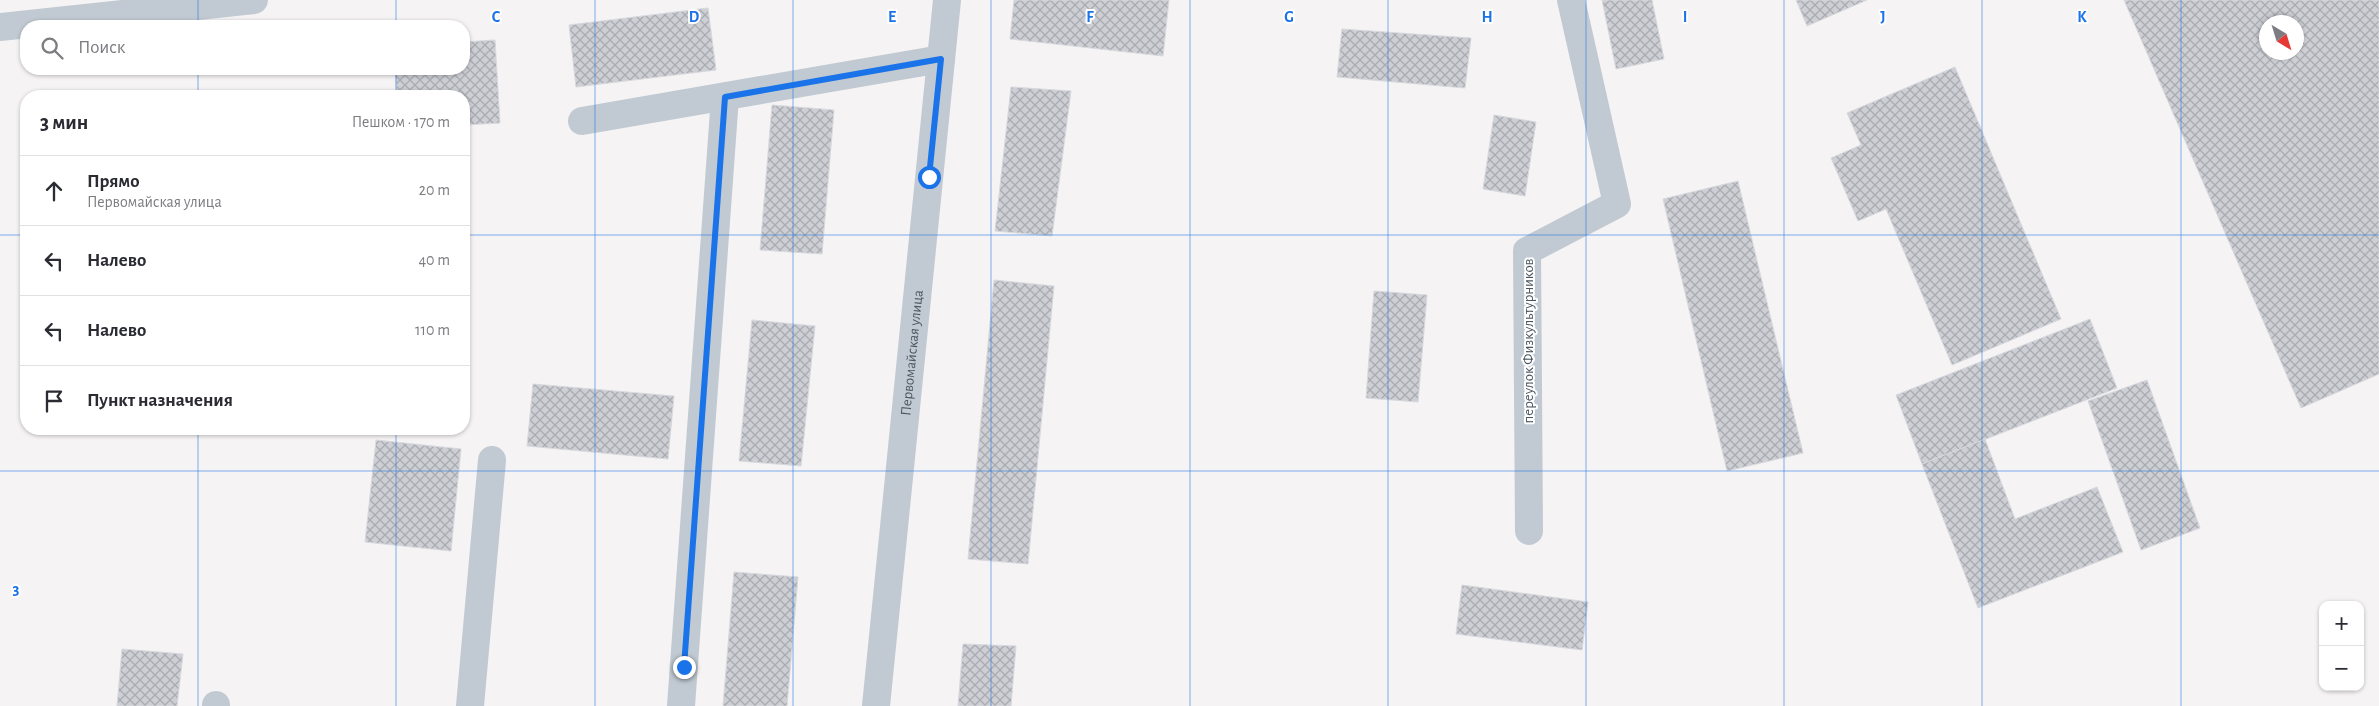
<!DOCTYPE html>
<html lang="ru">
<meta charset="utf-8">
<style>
:root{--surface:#fff;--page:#f2f2f3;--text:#2b2b33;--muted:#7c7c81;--line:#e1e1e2}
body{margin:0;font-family:"Alegreya Sans",sans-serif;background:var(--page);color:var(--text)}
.controls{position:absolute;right:15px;bottom:15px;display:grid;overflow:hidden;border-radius:10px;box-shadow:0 1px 4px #0004}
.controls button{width:45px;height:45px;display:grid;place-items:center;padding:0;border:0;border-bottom:1px solid var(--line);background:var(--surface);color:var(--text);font:25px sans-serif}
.compass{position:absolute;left:2259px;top:15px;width:45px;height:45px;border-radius:50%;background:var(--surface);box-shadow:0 1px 4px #0004;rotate:142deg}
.stop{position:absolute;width:15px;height:15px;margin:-11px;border:4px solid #1a73e8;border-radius:50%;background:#fff}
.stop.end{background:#1a73e8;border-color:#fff;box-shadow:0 1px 5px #0008}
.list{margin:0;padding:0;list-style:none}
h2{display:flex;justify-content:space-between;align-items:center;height:65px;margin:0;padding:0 20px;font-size:21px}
h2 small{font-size:16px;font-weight:400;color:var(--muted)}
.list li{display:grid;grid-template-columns:32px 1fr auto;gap:15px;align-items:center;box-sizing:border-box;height:70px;padding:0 20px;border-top:1px solid var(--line)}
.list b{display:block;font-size:19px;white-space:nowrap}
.list p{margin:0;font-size:16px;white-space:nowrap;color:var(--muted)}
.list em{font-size:16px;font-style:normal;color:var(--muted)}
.icon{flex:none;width:28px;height:28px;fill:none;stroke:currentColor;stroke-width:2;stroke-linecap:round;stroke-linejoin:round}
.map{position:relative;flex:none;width:2379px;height:706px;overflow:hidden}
.search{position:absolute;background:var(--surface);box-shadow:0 1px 4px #0004;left:20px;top:20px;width:450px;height:55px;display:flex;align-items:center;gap:12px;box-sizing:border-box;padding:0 18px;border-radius:20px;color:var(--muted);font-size:19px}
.panel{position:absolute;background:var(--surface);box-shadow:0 1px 4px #0004;left:20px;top:90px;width:450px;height:345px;border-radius:20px}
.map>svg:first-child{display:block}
.building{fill:url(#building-cross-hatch);stroke:#d7d9de;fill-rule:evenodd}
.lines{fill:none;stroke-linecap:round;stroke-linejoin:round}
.minor{stroke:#c1cad2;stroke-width:28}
.route{stroke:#1a73e8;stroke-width:6}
.grid{fill:none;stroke:#1a73e8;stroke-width:1;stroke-opacity:0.55}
.labels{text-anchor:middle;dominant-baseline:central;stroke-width:4;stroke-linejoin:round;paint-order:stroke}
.street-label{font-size:15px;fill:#4a5661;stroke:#fff}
.grid-label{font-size:16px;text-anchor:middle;font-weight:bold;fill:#1a73e8;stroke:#fff;stroke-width:4;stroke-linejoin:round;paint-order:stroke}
</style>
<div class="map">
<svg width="2379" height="706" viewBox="0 0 2379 706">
<defs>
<pattern id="building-cross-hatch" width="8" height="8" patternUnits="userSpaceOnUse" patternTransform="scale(1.25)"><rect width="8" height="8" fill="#cdcfd5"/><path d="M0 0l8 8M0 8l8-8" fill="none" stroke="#a8abb0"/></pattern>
</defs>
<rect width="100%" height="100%" fill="#f5f3f3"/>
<g class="building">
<polygon points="1014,0 1169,0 1163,56 1010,39"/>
<polygon points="1602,0 1652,0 1664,59 1616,69"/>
<polygon points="1796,0 1867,0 1807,26"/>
<path d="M2124,0h255v374l-78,34zM2266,22h30v30h-30z"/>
<polygon points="708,8 716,70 576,87 569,25"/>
<polygon points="1342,29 1471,38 1465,88 1337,77"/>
<polygon points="495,40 500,123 464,125 464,96 397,96 395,69 464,69 464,42"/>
<polygon points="1955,67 2061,319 1952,365 1886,209 1858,221 1831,158 1861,145 1847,113"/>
<polygon points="1011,87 1071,91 1052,236 995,231"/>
<polygon points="772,105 834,110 822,254 760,250"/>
<polygon points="1494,115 1536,122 1525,196 1483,189"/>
<polygon points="1738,181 1803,453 1727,471 1663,199"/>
<polygon points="994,280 1054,286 1028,564 968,559"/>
<polygon points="1374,291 1427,295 1418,402 1366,398"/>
<polygon points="2090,319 2117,388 1922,464 1896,395"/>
<polygon points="752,320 815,326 801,466 739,461"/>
<polygon points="2147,380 2200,528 2141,550 2088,401"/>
<polygon points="533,384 674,396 668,459 527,446"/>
<polygon points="1985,439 2015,519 2097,487 2123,552 1978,608 1922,464"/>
<polygon points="376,440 461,449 451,551 365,542"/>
<polygon points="734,572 798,577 787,706 723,706"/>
<polygon points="1462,585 1588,602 1582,650 1456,634"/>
<polygon points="963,644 1016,646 1011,706 958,706"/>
<polygon points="122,649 183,654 177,706 117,706"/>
</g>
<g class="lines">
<g class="minor">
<polyline points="0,27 254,0"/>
<polyline points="582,121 941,59"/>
<polyline points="1529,531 1527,251 1617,204 1571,0"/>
<polyline points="216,706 216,705"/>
<polyline points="470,706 492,460"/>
<polyline points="681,706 725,97"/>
<path id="s1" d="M876,706l71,-706"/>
</g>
</g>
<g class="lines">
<polyline class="route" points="684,667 725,97 941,59 929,177"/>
</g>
<path class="grid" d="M198,0v26M396,0v26M595,0v706M793,0v706M991,0v706M1190,0v706M1388,0v706M1586,0v706M1784,0v706M1982,0v706M2181,0v706M198,69v27M396,69v27M0,235h26M464,235h1915M198,429v277M396,429v277M0,471h2379"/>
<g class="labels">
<g class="street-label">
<text transform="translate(1528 341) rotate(-90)">переулок Физкультурников</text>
<text stroke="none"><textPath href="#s1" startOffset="355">Первомайская улица</textPath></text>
</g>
</g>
<g class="grid-label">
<text x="496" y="22">C</text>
<text x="694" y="22">D</text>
<text x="892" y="22">E</text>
<text x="1090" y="22">F</text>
<text x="1289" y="22">G</text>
<text x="1487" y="22">H</text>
<text x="1685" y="22">I</text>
<text x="1883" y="22">J</text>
<text x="2082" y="22">K</text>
<text x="16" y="594">3</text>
</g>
</svg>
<div class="controls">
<button>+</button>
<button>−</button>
</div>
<svg class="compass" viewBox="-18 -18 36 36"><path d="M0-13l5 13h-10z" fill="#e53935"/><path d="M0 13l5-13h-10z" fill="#7c7c81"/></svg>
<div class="stop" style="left:929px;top:177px"></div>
<div class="stop end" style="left:684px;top:667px"></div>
<div class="search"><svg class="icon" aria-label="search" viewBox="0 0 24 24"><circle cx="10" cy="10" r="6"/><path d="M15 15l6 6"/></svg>Поиск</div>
<section class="panel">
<h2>3 мин<small>Пешком · 170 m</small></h2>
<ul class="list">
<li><svg class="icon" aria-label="ahead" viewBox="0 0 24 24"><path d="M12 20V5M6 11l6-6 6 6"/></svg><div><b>Прямо</b><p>Первомайская улица</p></div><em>20 m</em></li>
<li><svg class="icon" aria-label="left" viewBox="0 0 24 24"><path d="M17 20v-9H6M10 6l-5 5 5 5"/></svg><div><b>Налево</b></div><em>40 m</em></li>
<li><svg class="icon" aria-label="left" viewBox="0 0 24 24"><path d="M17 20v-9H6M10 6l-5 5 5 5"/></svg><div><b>Налево</b></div><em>110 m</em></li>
<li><svg class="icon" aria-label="arrive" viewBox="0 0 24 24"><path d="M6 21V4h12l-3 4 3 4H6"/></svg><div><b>Пункт назначения</b></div></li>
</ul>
</section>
</div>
